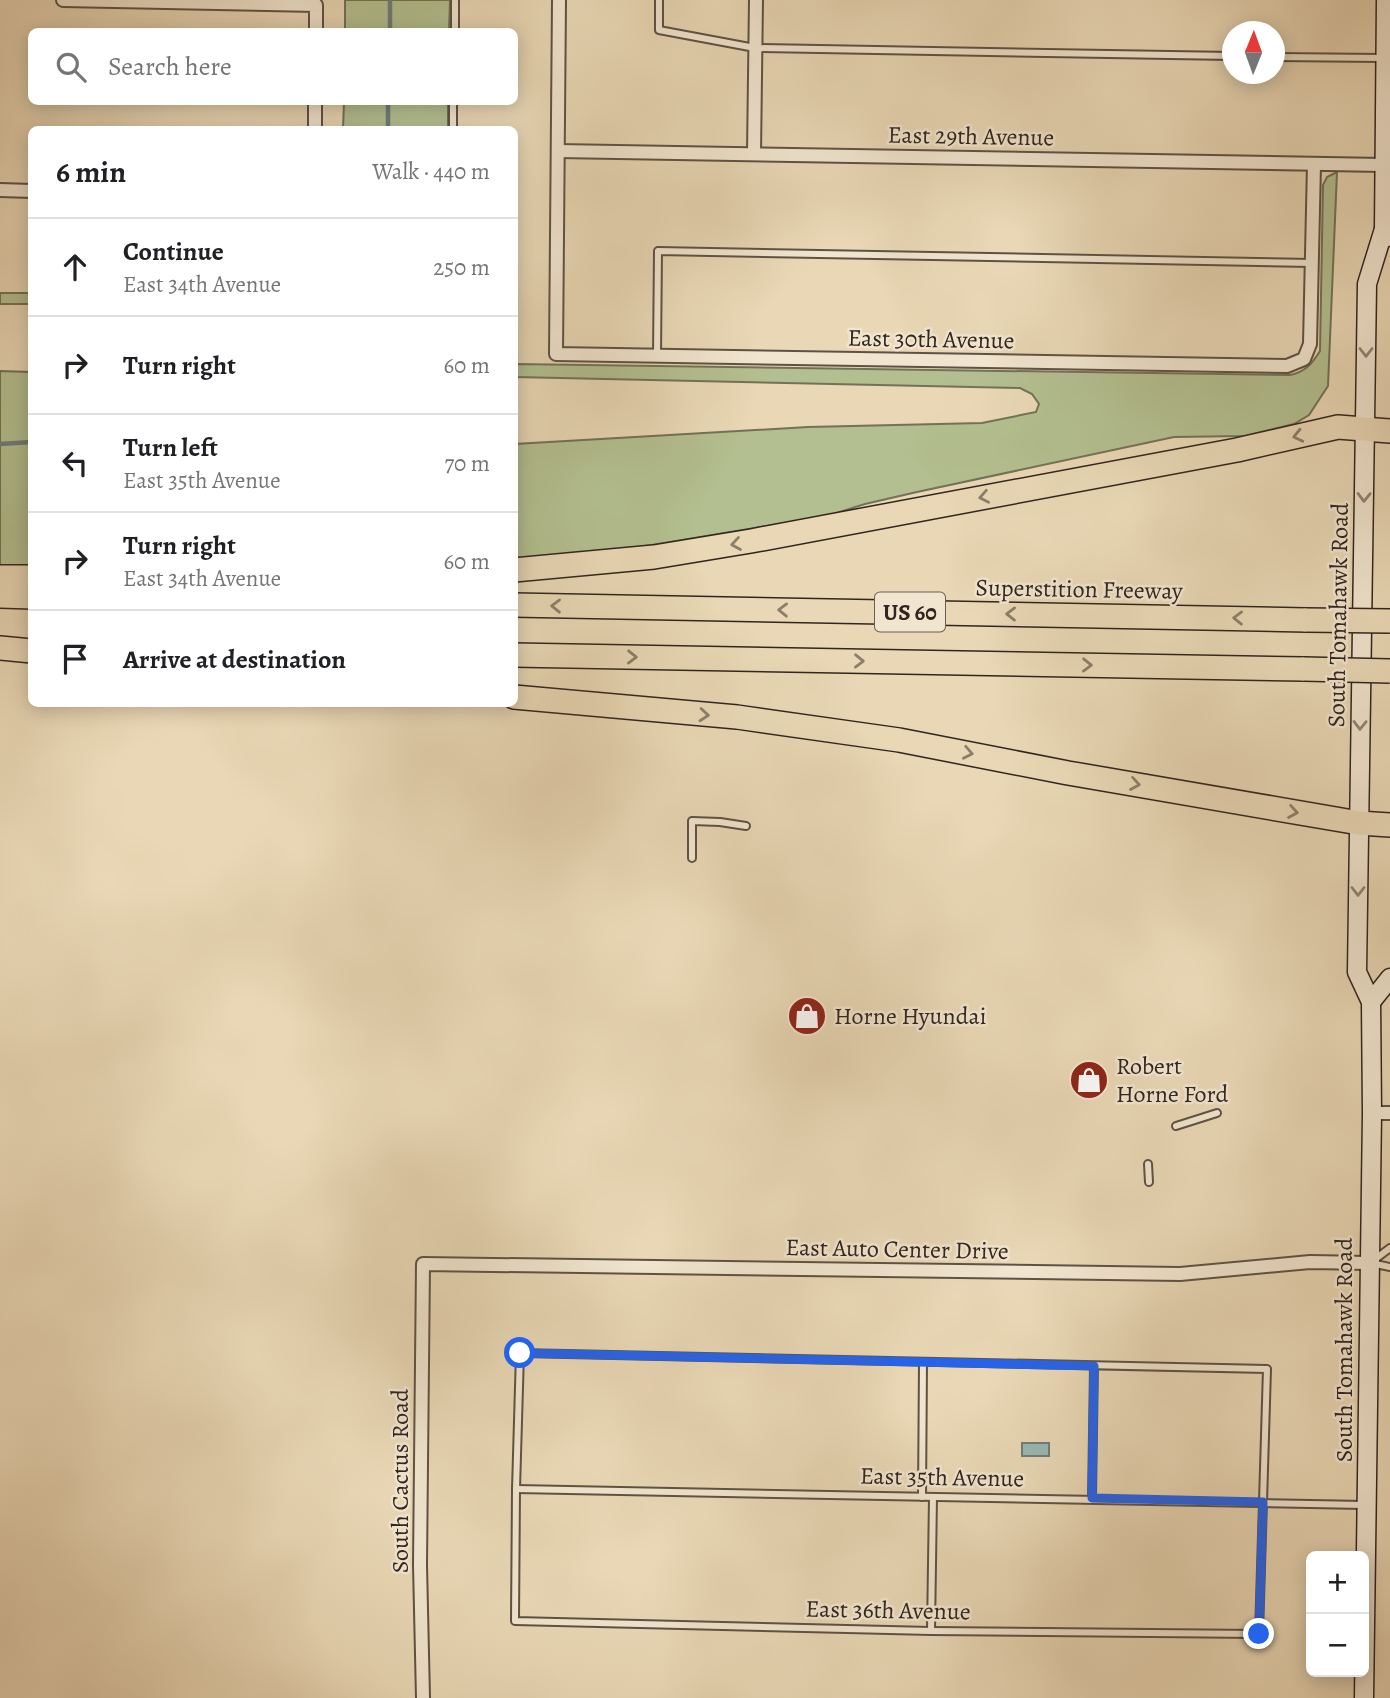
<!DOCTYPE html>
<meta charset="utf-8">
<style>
:root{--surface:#fff;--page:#f2f2f2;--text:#202124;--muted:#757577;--line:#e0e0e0}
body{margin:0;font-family:Alegreya,serif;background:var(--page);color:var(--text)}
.controls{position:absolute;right:21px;bottom:21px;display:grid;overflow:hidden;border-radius:10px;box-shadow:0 4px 18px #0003}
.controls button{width:63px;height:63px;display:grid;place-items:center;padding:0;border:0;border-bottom:2px solid var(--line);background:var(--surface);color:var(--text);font:35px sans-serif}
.compass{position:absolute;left:1222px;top:21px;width:63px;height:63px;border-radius:50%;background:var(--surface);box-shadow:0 4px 18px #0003;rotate:1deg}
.stop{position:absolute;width:21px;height:21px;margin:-16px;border:5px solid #2563eb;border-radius:50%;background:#fff}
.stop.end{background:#2563eb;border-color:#fff;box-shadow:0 2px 7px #0008}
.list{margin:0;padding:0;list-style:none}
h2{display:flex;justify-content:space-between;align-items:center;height:91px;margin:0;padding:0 28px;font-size:30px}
h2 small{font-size:23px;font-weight:400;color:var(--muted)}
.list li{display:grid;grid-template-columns:46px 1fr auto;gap:21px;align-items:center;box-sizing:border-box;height:98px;padding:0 28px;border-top:2px solid var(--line)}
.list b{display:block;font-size:26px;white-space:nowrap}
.list p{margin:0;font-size:23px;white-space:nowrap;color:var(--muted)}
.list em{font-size:23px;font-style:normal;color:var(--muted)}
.icon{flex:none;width:38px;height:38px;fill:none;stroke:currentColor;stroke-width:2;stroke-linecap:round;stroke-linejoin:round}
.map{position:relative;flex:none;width:1390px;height:1698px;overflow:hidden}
.search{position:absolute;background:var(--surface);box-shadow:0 4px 18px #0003;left:28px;top:28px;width:490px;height:77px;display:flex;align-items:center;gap:18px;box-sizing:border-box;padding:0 24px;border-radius:10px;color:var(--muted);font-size:26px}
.panel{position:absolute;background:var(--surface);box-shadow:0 4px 18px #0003;left:28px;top:126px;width:490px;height:581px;border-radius:10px}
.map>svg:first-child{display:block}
.green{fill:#b3bf90;stroke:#727258;stroke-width:2}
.water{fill:#99b8b6;stroke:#6f7d7a;stroke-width:2}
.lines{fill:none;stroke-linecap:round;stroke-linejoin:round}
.stream{stroke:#6f7d7a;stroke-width:4.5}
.service-casing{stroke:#5f5244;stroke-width:10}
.minor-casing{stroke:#5f5244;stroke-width:16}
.secondary-casing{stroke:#31251f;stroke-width:21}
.motorway-casing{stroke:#31251f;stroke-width:26}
.service{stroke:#f1e5cf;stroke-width:6}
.minor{stroke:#f1e5cf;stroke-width:12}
.secondary{stroke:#f1e5cf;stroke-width:18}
.motorway{stroke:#e9d7b5;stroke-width:23}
.motorway-bridge-casing{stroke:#31251f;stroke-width:26;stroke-linecap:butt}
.motorway-bridge{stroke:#e9d7b5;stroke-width:23}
.oneway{stroke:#918577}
.oneway2{stroke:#8d7e6a}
.route{stroke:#2563eb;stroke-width:9}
.labels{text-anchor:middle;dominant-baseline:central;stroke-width:5;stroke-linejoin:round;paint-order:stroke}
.shield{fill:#f1e5cf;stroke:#6b5f54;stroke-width:2}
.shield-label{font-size:23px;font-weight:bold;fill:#31251f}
.street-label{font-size:24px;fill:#31251f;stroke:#f1e5cf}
.poi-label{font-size:24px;fill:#31251f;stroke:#f1e5cf;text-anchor:start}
</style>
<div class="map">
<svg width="1390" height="1698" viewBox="0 0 1390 1698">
<rect width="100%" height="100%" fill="#e9d7b5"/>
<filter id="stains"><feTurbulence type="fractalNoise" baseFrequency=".00286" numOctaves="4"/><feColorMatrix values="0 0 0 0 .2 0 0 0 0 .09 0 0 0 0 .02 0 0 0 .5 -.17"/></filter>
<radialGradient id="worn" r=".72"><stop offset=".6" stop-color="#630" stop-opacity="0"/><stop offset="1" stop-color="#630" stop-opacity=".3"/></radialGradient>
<g class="green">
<polygon points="345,0 450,0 449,31 345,31"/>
<polygon points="344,102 448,102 448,129 343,129"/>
<path d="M1337,172l-9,214 -19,29 -15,9 -49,12 -71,1 -257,55 -52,12 -38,12 -181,30 -131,14v-116l293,-17 174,-4 54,-11 3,-8 -7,-10 -12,-6 -505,-11v-13l775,11c15,-3 22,-11 30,-24l3,-166 4,-8z"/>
<rect x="0" y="293" width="31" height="11"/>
<polygon points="0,371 31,372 31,567 0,568"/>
</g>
<rect class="water" x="1022" y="1443" width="27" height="13"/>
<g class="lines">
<g class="stream">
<polyline points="390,32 390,0"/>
<polyline points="388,130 388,102"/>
<polyline points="0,444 32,442"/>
</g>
<defs>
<g id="service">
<polyline points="659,0 659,30 755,48 1232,56"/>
<polyline points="455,32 455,0"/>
<polyline points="1274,57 1383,58"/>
<polyline points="453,130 453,102"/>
<polyline points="657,355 658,251 1312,263"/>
<polyline points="692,858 692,821 720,822 746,826"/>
<polyline points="1176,1126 1217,1113"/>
<polyline points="1148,1164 1149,1182"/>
<polyline points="1374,1260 1390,1248"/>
<polyline points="1371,1263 1390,1267"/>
<polygon points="520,1353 1267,1369 1259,1634 931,1631 515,1621 516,1489"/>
<polyline points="516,1489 1364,1505"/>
<polyline points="922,1497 923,1363"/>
<polyline points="1092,1498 1094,1366"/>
<polyline points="931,1631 933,1497"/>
</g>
<g id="minor">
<polyline points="63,0 316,5 316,32"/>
<polyline points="559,0 556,354 1287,366 1304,359 1310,344 1314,164"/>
<polyline points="315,130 315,102"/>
<polyline points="558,151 1383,165"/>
<polyline points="754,153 756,0"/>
<polyline points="0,190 32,191"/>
<polyline points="1372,1113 1390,1113"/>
<polyline points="423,1698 420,1565 423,1264 1180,1274 1310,1262 1369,1263"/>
</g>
<g id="secondary">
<polyline points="1386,0 1384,229 1387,237"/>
<polyline points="1371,1002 1390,978"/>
<polyline points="1364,1698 1372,1113 1371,1002 1357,972 1367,284 1384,229"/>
</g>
<g id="motorway">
<polyline points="514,570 654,557 751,541 1237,450 1338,427 1390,431"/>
<polyline points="0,577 32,577"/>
<polyline points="0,596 32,597"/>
<polyline points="514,605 1306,620"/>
<polyline points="0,648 32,651"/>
<polyline points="514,655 1304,669"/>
<polyline points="514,697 737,717 899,740 1068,773 1359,823 1390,825"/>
</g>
</defs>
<use href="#service" class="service-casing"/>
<use href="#minor" class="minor-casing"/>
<use href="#secondary" class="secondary-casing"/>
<use href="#motorway" class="motorway-casing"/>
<use href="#service" class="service"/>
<use href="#minor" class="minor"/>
<use href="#secondary" class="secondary"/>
<use href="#motorway" class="motorway"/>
<defs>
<g id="motorway-bridge">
<polyline points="1306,620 1390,621"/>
<polyline points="1304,669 1390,671"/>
</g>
</defs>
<use href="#motorway-bridge" class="motorway-bridge-casing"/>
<use href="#motorway-bridge" class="motorway-bridge"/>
</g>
<defs><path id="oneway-chevron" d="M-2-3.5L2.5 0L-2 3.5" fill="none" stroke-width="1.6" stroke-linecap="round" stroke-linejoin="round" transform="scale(1.75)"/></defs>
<g class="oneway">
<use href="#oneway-chevron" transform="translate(1366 352) rotate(90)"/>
<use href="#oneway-chevron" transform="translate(1364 497) rotate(91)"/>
<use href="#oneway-chevron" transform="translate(1360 725) rotate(91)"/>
<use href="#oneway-chevron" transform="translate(1358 891) rotate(90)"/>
</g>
<g class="oneway2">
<use href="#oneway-chevron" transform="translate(1298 436) rotate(167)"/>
<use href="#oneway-chevron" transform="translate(984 497) rotate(169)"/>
<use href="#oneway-chevron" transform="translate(736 544) rotate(171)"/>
<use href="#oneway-chevron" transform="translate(556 606) rotate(-179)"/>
<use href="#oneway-chevron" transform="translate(783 610) rotate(-179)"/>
<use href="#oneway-chevron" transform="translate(1011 614) rotate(-179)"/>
<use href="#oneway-chevron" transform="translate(1238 618) rotate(-179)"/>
<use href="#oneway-chevron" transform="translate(632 657) rotate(1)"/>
<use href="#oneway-chevron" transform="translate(859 661) rotate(1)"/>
<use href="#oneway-chevron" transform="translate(1087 665) rotate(1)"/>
<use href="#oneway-chevron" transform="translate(704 715) rotate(5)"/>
<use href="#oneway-chevron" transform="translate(968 753) rotate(11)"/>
<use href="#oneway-chevron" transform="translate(1135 784) rotate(10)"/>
<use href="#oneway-chevron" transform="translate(1293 812) rotate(10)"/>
</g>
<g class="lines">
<polyline class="route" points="520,1353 1094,1366 1092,1498 1263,1502 1259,1634"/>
</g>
<defs>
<symbol id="shop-disc" viewBox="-11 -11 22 22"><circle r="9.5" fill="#8f2418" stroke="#f1e5cf"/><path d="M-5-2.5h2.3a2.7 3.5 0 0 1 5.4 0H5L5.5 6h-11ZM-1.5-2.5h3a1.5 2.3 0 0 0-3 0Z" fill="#fff"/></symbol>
</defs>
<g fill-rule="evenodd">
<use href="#shop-disc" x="785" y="994" width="44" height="44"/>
<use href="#shop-disc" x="1067" y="1058" width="44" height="44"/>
</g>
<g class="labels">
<rect class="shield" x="875" y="592.5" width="70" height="39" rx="5"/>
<g class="shield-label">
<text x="910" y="612">US 60</text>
</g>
<g class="street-label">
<text transform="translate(971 136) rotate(1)">East 29th Avenue</text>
<text transform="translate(931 339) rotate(1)">East 30th Avenue</text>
<text transform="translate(1079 589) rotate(1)">Superstition Freeway</text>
<text transform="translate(1338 615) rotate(-89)">South Tomahawk Road</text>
<text transform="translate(897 1249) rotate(1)">East Auto Center Drive</text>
<text transform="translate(1344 1350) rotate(-90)">South Tomahawk Road</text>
<text transform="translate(942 1477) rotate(1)">East 35th Avenue</text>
<text transform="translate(400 1481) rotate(-90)">South Cactus Road</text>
<text transform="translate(888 1610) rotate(1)">East 36th Avenue</text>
</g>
<g class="poi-label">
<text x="834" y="1016">Horne Hyundai</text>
<text x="1116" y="1066">Robert<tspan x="1116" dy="28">Horne Ford</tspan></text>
</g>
</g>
<rect width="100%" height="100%" filter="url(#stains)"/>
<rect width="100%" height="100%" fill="url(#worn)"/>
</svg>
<div class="controls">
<button>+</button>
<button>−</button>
</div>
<svg class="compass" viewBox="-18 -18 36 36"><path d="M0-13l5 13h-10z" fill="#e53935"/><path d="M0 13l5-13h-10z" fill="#757577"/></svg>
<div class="stop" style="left:520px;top:1353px"></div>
<div class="stop end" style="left:1259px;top:1634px"></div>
<div class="search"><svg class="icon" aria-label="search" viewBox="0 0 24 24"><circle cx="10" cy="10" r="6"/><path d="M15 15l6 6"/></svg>Search here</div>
<section class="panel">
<h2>6 min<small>Walk · 440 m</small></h2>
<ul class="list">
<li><svg class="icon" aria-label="ahead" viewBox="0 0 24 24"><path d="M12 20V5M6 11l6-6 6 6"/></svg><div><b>Continue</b><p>East 34th Avenue</p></div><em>250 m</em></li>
<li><svg class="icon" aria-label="right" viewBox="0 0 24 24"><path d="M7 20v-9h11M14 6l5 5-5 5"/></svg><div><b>Turn right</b></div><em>60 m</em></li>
<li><svg class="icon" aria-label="left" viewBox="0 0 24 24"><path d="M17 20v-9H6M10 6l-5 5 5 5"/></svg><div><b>Turn left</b><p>East 35th Avenue</p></div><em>70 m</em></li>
<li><svg class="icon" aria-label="right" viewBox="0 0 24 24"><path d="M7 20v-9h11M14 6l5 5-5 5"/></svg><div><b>Turn right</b><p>East 34th Avenue</p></div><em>60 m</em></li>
<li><svg class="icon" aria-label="arrive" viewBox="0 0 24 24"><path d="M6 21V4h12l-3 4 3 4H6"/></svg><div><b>Arrive at destination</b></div></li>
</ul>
</section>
</div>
